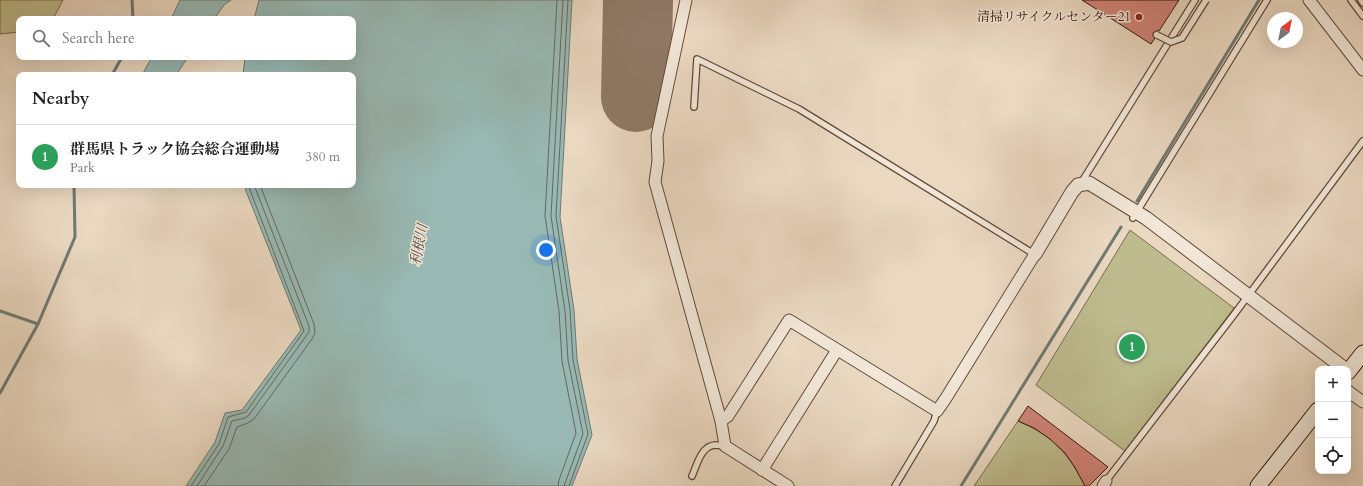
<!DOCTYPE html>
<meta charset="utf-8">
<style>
:root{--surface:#fff;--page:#f2f2f2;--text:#222;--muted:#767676;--line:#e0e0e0;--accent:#8f2418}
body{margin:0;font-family:Cardo,"Noto Serif JP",serif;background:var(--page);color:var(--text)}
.controls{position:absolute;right:12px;bottom:12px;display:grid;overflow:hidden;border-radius:8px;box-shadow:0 4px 16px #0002}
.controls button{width:36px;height:36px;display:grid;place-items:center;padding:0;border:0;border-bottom:1px solid var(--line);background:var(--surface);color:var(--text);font:20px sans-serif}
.compass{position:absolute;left:1267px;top:12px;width:36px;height:36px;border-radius:50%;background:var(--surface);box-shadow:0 4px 16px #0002;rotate:33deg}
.you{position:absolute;left:546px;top:250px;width:14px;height:14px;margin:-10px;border:3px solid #fff;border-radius:50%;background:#1a73e8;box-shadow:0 0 0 6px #1a73e833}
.badge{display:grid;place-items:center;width:26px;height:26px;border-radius:50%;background:var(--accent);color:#fff;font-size:13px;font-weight:700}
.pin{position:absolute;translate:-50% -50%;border:2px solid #fff;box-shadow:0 1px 4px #0006}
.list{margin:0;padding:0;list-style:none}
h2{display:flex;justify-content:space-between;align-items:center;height:52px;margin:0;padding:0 16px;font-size:17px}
h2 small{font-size:13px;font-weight:400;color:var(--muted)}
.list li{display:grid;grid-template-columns:26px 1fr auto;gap:12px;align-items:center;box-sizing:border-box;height:64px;padding:0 16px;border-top:1px solid var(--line)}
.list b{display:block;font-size:15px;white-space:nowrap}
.list p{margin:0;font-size:13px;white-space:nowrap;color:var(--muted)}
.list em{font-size:13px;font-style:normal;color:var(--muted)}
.icon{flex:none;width:22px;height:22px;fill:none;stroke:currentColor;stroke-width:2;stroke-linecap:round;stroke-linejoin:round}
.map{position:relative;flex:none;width:1363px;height:486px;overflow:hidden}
.search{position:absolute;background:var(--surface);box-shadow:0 4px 16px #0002;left:16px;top:16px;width:340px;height:44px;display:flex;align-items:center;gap:10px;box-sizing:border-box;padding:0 14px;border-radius:8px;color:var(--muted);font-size:15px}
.panel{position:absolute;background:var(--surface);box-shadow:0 4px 16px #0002;left:16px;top:72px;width:340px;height:116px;border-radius:8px}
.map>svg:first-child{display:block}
.green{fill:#bebc8e;stroke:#796a4c}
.water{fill:#98b9b4;stroke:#707970}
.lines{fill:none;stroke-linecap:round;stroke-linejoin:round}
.shore{stroke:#66685e;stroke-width:1}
.stream{stroke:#707970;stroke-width:3}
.runway{stroke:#8f7865;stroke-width:70}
.building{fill:#d18478;stroke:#341809}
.service-casing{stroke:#624837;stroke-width:8}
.minor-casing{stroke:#624837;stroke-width:13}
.tertiary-casing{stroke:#624837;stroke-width:15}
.secondary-casing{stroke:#341809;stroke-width:17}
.service{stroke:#f1e6d7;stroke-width:5.5}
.minor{stroke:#f1e6d7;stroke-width:11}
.tertiary{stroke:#f1e6d7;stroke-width:13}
.secondary{stroke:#f1e6d7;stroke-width:15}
.service-bridge-casing{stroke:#624837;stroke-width:8;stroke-linecap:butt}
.service-bridge{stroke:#f1e6d7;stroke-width:5.5}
.poi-dot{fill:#8f2418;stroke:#f1e6d7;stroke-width:1.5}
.labels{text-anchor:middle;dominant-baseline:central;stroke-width:3;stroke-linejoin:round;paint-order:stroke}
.poi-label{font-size:13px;fill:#341809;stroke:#f1e6d7;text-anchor:end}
.water-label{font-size:14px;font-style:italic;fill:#52483c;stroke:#f1e6d7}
</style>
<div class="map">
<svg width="1363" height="486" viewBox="0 0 1363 486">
<rect width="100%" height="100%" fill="#ead8c1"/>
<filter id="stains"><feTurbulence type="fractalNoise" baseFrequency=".005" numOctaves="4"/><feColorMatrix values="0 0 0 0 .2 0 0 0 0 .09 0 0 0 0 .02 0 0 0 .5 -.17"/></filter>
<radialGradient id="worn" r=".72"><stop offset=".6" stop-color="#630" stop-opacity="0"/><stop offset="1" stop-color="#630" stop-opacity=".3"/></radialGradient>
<g class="green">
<polygon points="0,0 63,0 53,19 19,19 19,32 0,34"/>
<polygon points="1130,230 1234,308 1125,451 1036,385"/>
<path d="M1018,421c35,15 50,32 67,65h-111z"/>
</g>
<g class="water">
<polygon points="180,0 231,0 224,5 214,19 171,19"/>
<polygon points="259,0 572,0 560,217 574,310 577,359 592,435 572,486 186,486 215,442 225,413 242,410 301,330 246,191 245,185 353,185 353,75 243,75 245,57 353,57 353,19 254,19"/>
<polygon points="152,57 188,57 176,75 142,75"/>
</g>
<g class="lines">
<g class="shore">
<polyline points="557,0 545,216 559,311 562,361 576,433 559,480 558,486"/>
<polyline points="563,0 551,216 565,311 568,360 583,434 564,486"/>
<polyline points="568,0 556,216 570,310 573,360 588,434 569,486"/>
<polyline points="191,486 219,444 228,417 246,412 304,331 250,190 249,185"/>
<polyline points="197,486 223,446 232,421 245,418 249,415 309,332 309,326 254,185"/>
<polyline points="204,486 229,449 237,427 248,423 254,419 312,339 315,333 314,324 260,185"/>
</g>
<g class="stream">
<polyline points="132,0 133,19"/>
<polyline points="112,75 122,57"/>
<polyline points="1137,201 1259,0"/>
<polyline points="0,311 38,324"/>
<polyline points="0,393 38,324 75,237 74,185"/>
<polyline points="961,486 1121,227"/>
</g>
<polyline class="runway" points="636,97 638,0"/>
</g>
<g class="building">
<polygon points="1082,0 1179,0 1159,31 1156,31 1153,33 1153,36 1155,38 1151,44"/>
<polygon points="1028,406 1108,467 1089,486 1085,486 1074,466 1065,453 1050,439 1034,428 1018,421"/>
</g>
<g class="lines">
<defs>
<g id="service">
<polyline points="1351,0 1363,16"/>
<polyline points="1361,0 1363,3"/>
<polyline points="694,107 697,59 799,109 1034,254"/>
<polyline points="1081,183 1195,0"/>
<polyline points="1133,218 1267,0"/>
<path d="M692,476c5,-11 9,-30 23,-31 3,0 7,1 10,1"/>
<polyline points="1106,481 1233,316 1363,141"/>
<polyline points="895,486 934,421 937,411"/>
</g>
<g id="minor">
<polyline points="686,0 657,136 658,161 655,182 713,392 721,421 725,446 788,486"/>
<polyline points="1309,0 1363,70"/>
<polyline points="1348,391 1363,402"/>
<polyline points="721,421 728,416 789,320 937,411 946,398 1035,254"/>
<polyline points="762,470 837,350"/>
<polyline points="1103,486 1106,481"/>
</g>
<polyline id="tertiary" points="1035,254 1072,192 1078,185 1089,183 1146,218 1345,369"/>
<g id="secondary">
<polyline points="1348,372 1363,353"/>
<polyline points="1258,486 1318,410"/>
</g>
</defs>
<use href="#service" class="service-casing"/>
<use href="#minor" class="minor-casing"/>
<use href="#tertiary" class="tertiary-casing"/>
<use href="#secondary" class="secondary-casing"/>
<use href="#service" class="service"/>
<use href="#minor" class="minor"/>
<use href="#tertiary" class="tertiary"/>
<use href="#secondary" class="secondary"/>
<defs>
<polyline id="service-bridge" points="1157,35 1171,42 1182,38 1206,0"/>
</defs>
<use href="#service-bridge" class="service-bridge-casing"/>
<use href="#service-bridge" class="service-bridge"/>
</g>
<circle class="poi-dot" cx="1139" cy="17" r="4"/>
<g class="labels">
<g class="poi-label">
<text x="1131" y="17">清掃リサイクルセンター21</text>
</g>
<g class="water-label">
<text transform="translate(419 245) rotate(-79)">利根川</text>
</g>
</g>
<rect width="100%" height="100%" filter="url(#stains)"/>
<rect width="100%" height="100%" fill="url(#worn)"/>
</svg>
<div class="controls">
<button>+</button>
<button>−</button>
<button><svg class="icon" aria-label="locate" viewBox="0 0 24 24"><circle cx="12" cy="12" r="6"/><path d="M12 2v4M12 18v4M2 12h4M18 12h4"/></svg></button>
</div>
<svg class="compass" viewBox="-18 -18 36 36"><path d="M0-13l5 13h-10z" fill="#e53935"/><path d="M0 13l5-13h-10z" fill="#767676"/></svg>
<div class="you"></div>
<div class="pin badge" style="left:1132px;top:347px;background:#2e9e5b">1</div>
<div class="search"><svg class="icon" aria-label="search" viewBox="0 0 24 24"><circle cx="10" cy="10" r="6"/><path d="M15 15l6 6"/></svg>Search here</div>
<section class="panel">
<h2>Nearby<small></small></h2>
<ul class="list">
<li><span class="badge" style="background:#2e9e5b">1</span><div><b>群馬県トラック協会総合運動場</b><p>Park</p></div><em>380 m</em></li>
</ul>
</section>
</div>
